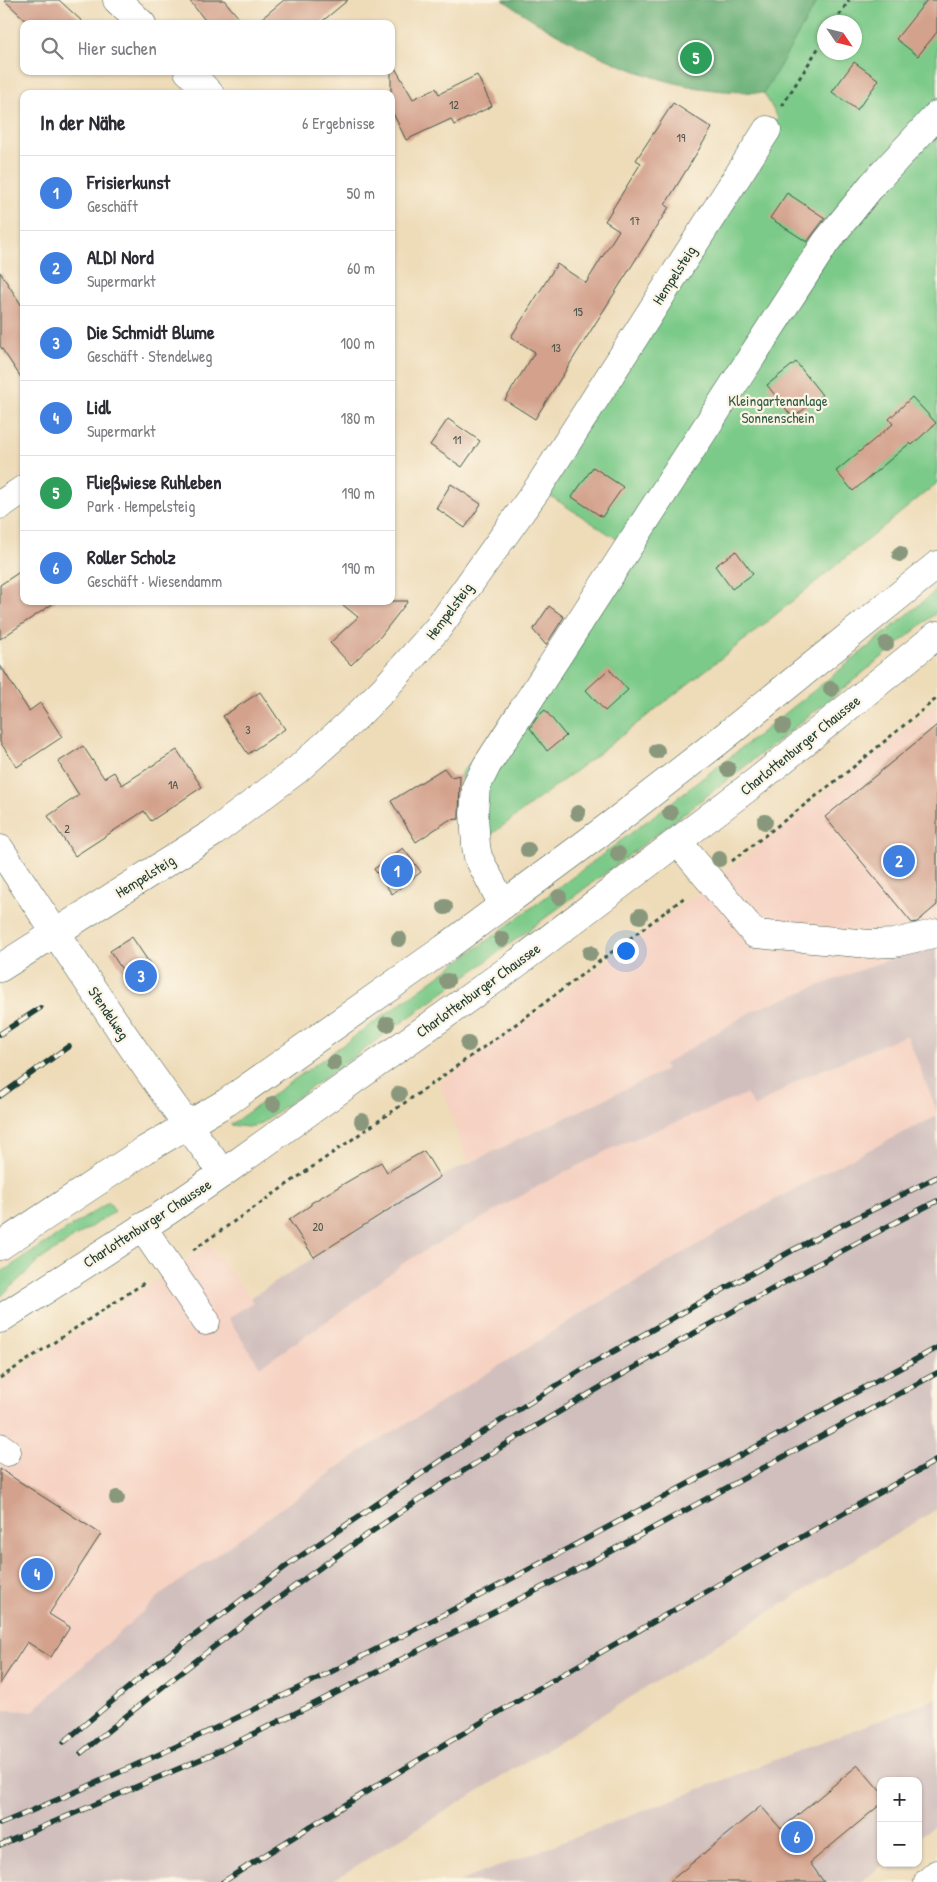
<!DOCTYPE html>
<html lang="de">
<meta charset="utf-8">
<style>
:root{--surface:#fff;--page:#f2f2f3;--text:#2b2b33;--muted:#7c7c81;--line:#e1e1e2;--accent:#111827}
body{margin:0;font-family:"Patrick Hand",sans-serif;background:var(--page);color:var(--text)}
.controls{position:absolute;right:15px;bottom:15px;display:grid;overflow:hidden;border-radius:10px;box-shadow:0 1px 4px #0004}
.controls button{width:45px;height:45px;display:grid;place-items:center;padding:0;border:0;border-bottom:1px solid var(--line);background:var(--surface);color:var(--text);font:25px sans-serif}
.compass{position:absolute;left:817px;top:15px;width:45px;height:45px;border-radius:50%;background:var(--surface);box-shadow:0 1px 4px #0004;rotate:125deg}
.you{position:absolute;left:625px;top:950px;width:18px;height:18px;margin:-12px;border:4px solid #fff;border-radius:50%;background:#1a73e8;box-shadow:0 0 0 8px #1a73e833}
.badge{display:grid;place-items:center;width:32px;height:32px;border-radius:50%;background:var(--accent);color:#fff;font-size:16px;font-weight:700}
.pin{position:absolute;translate:-50% -50%;border:2px solid #fff;box-shadow:0 1px 5px #0006}
.list{margin:0;padding:0;list-style:none}
h2{display:flex;justify-content:space-between;align-items:center;height:65px;margin:0;padding:0 20px;font-size:21px}
h2 small{font-size:16px;font-weight:400;color:var(--muted)}
.list li{display:grid;grid-template-columns:32px 1fr auto;gap:15px;align-items:center;box-sizing:border-box;height:75px;padding:0 20px;border-top:1px solid var(--line)}
.list b{display:block;font-size:19px;white-space:nowrap}
.list p{margin:0;font-size:16px;white-space:nowrap;color:var(--muted)}
.list em{font-size:16px;font-style:normal;color:var(--muted)}
.icon{flex:none;width:28px;height:28px;fill:none;stroke:currentColor;stroke-width:2;stroke-linecap:round;stroke-linejoin:round}
.map{position:relative;flex:none;width:937px;height:1882px;overflow:hidden}
.search{position:absolute;background:var(--surface);box-shadow:0 1px 4px #0004;left:20px;top:20px;width:375px;height:55px;display:flex;align-items:center;gap:12px;box-sizing:border-box;padding:0 18px;border-radius:10px;color:var(--muted);font-size:19px}
.panel{position:absolute;background:var(--surface);box-shadow:0 1px 4px #0004;left:20px;top:90px;width:375px;height:515px;border-radius:10px}
.map>svg:first-child{display:block}
.built{fill:#f6d2c3}
.industrial{fill:#d1bfbd}
.green{fill:#7cca89;stroke:#4e845e;fill-rule:evenodd}
.forest{fill:#65ae75;stroke:#427654}
.building{fill:#d3a18c}
.lines{fill:none;stroke-linecap:round;stroke-linejoin:round}
.minor-casing{stroke:#3e5548;stroke-width:29}
.major-casing{stroke:#3e5548;stroke-width:29}
.path{stroke:#3e5548;stroke-width:3;stroke-dasharray:4 4;stroke-linecap:butt}
.minor{stroke:#fff;stroke-width:28}
.major{stroke:#fff;stroke-width:28}
.rail-casing{stroke:#1f3d34;stroke-width:5.5}
.rail{stroke:#fcf5e5;stroke-width:4;stroke-dasharray:11;stroke-linecap:butt}
.tree{fill:#89987b}
.labels{text-anchor:middle;dominant-baseline:central;stroke-width:4.5;stroke-linejoin:round;paint-order:stroke}
.number-label{font-size:12px;fill:#4c564a}
.street-label{font-size:15px;fill:#1f3d34;stroke:#fcf5e5}
.park-label{font-size:15px;fill:#366049;stroke:#fcf5e5}
</style>
<div class="map">
<svg width="937" height="1882" viewBox="0 0 937 1882">
<rect width="100%" height="100%" fill="#fcf5e5"/>
<filter id="ink" filterUnits="userSpaceOnUse"><feTurbulence type="fractalNoise" baseFrequency=".02" numOctaves="2"/><feDisplacementMap in="SourceGraphic" scale="10" xChannelSelector="R" yChannelSelector="G"/><feConvolveMatrix kernelMatrix="1 2 1 2 8 2 1 2 1" color-interpolation-filters="sRGB"/></filter>
<filter id="wash" filterUnits="userSpaceOnUse"><feTurbulence type="fractalNoise" baseFrequency=".0096" numOctaves="4" result="noise"/><feDisplacementMap in="SourceGraphic" scale="20" xChannelSelector="R" yChannelSelector="G"/><feGaussianBlur stdDeviation="1.12" result="paint"/><feColorMatrix in="noise" values="0 0 0 0 0 0 0 0 0 0 0 0 0 0 0 0 0 1.4 0 .05"/><feComposite in="paint" operator="in"/></filter>
<g filter="url(#wash)">
<rect width="100%" height="100%" fill="#eedcb9"/>
<g class="built">
<polygon points="937,704 937,941 663,1066 666,1070 468,1163 440,1083 617,954 736,864"/>
<polygon points="907,1035 937,1111 937,1116 827,1171 756,1210 584,1312 421,1415 367,1447 162,1594 33,1711 0,1710 0,1383 210,1245 253,1301 260,1367 349,1306 405,1262 542,1184 612,1148 746,1093 755,1106 802,1078"/>
</g>
<g class="industrial">
<polygon points="937,941 937,1111 907,1035 802,1078 755,1107 746,1094 612,1148 542,1184 405,1262 349,1306 260,1367 228,1318 253,1302 250,1298 446,1174 666,1070 663,1065 752,1011"/>
<polygon points="937,1116 937,1509 330,1882 0,1882 0,1710 33,1711 162,1594 367,1447 421,1415 584,1312 756,1210 827,1171"/>
<polygon points="937,1698 937,1823 918,1838 918,1781 881,1781 881,1863 885,1863 861,1882 458,1882"/>
</g>
<g class="green">
<path d="M503,0h434v483l-190,155 -140,109 -140,106 -6,-80 23,-27 139,-203 -85,-55 229,-358 11,-12 -14,-25 -73,-7 -53,-15 -60,-26zM824,22h30v30h-30z"/>
<path d="M937,590v22c-218,181 -448,350 -679,513l-10,2 -18,-2c241,-170 480,-345 707,-535z"/>
<polygon points="109,1202 115,1211 40,1260 0,1297 0,1273"/>
</g>
<path class="forest" d="M503,0h315l-54,93c-17,-1 -33,-1 -50,-3 -74,-8 -150,-48 -211,-90z"/>
<g id="blocks">
<g class="building">
<polygon points="4,0 59,0 85,24 30,24"/>
<polygon points="189,0 224,0 244,24 208,24"/>
<polygon points="284,0 348,0 319,24 255,24"/>
<polygon points="927,0 937,0 937,32 918,56 896,39"/>
<polygon points="391,61 413,99 436,88 439,94 477,75 492,106 454,125 451,119 406,140 391,109"/>
<polygon points="854,62 879,80 857,110 832,92"/>
<polygon points="673,103 712,128 665,205 669,207 535,419 505,400 535,352 511,337 557,264 586,283 619,230 605,221 641,163 636,160"/>
<polygon points="787,193 825,218 807,242 770,218"/>
<polygon points="0,272 24,309 24,382 0,346"/>
<polygon points="796,362 822,395 793,418 767,385"/>
<polygon points="912,397 936,423 912,445 910,443 853,491 836,471 893,424 889,419"/>
<polygon points="448,419 480,441 462,467 430,445"/>
<polygon points="593,467 623,487 602,517 572,497"/>
<polygon points="451,484 481,504 465,528 436,508"/>
<polygon points="736,551 753,574 732,589 715,566"/>
<polygon points="24,569 24,601 57,601 0,639 0,585"/>
<polygon points="338,601 408,601 380,637 351,665 330,643 358,617"/>
<polygon points="549,606 564,617 546,645 533,630"/>
<polygon points="0,665 29,711 40,703 62,737 17,767 0,742"/>
<polygon points="609,669 628,690 605,711 586,690"/>
<polygon points="260,692 285,729 248,754 223,716"/>
<polygon points="545,710 566,736 547,751 530,728 538,716"/>
<polygon points="937,725 937,905 917,922 912,923 825,817"/>
<polygon points="83,746 104,778 114,772 122,785 177,750 202,787 151,821 144,811 75,856 48,816 79,795 58,762"/>
<polygon points="444,768 451,777 460,775 459,819 449,820 416,842 391,801"/>
<polygon points="403,848 421,872 392,894 374,869"/>
<polygon points="132,937 156,973 134,988 110,951"/>
<polygon points="424,1151 440,1177 314,1257 289,1220 311,1205 311,1203 381,1162 387,1172"/>
<polygon points="0,1469 101,1534 49,1614 70,1627 51,1657 27,1642 0,1684"/>
<polygon points="858,1765 881,1792 881,1804 810,1863 824,1882 669,1882 761,1806 781,1829"/>
</g>
</g>
</g>
<g filter="url(#ink)">
<use href="#blocks" fill-opacity="0" stroke="#3e5548" stroke-width="1"/>
<g class="lines">
<defs>
<g id="minor">
<polyline points="117,0 142,24"/>
<polyline points="188,71 210,94"/>
<polyline points="0,505 24,489"/>
<polyline points="678,842 755,934 870,944 894,943 937,933"/>
<path d="M0,849c72,109 144,220 223,324"/>
<polyline points="503,905 478,857 476,846 474,814 476,787 487,765 826,242 873,184 937,115"/>
<polyline points="0,968 213,833 297,770 355,718 384,689 438,628 538,488 767,130"/>
<polyline points="142,1227 206,1321"/>
<polyline points="0,1447 7,1452"/>
<polyline points="928,1882 937,1874"/>
</g>
<g id="major">
<polyline points="0,1246 145,1150 227,1102 445,948 612,824 719,741 937,565"/>
<polyline points="0,1319 168,1211 223,1173 508,970 758,780 937,635"/>
</g>
</defs>
<use href="#minor" class="minor-casing"/>
<use href="#major" class="major-casing"/>
<g class="path">
<polyline points="835,22 849,0"/>
<polyline points="782,106 824,39"/>
<polyline points="732,861 851,769 937,698"/>
<polyline points="193,1250 426,1088 523,1019 685,897"/>
<polyline points="0,1378 144,1283"/>
</g>
<use href="#minor" class="minor"/>
<use href="#major" class="major"/>
<defs>
<g id="rail">
<polyline points="0,1034 40,1008"/>
<polyline points="0,1096 69,1046"/>
<polyline points="64,1742 154,1666 289,1564 475,1437 586,1367 793,1250 937,1177"/>
<path d="M81,1753c71,-59 144,-116 218,-170 127,-93 263,-175 399,-252 79,-45 158,-89 239,-130"/>
<path d="M0,1824c324,-134 629,-309 937,-476"/>
<polyline points="0,1845 213,1754 318,1702 578,1569 937,1373"/>
<path d="M223,1882c232,-150 474,-285 714,-422"/>
</g>
</defs>
<use href="#rail" class="rail-casing"/>
<use href="#rail" class="rail"/>
</g>
<g class="tree">
<circle cx="900" cy="554" r="8"/>
<circle cx="886" cy="644" r="8"/>
<circle cx="831" cy="689" r="8"/>
<circle cx="783" cy="726" r="8"/>
<circle cx="657" cy="751" r="8"/>
<circle cx="728" cy="769" r="8"/>
<circle cx="578" cy="813" r="8"/>
<circle cx="670" cy="813" r="8"/>
<circle cx="765" cy="822" r="8"/>
<circle cx="528" cy="850" r="8"/>
<circle cx="618" cy="854" r="8"/>
<circle cx="719" cy="859" r="8"/>
<circle cx="559" cy="897" r="8"/>
<circle cx="445" cy="907" r="8"/>
<circle cx="640" cy="916" r="8"/>
<circle cx="399" cy="939" r="8"/>
<circle cx="502" cy="939" r="8"/>
<circle cx="590" cy="953" r="8"/>
<circle cx="447" cy="981" r="8"/>
<circle cx="387" cy="1024" r="8"/>
<circle cx="468" cy="1044" r="8"/>
<circle cx="334" cy="1063" r="8"/>
<circle cx="399" cy="1094" r="8"/>
<circle cx="273" cy="1104" r="8"/>
<circle cx="362" cy="1121" r="8"/>
<circle cx="117" cy="1498" r="8"/>
</g>
</g>
<g class="labels">
<g class="number-label">
<text x="454" y="104">12</text>
<text x="681" y="137">19</text>
<text x="635" y="220">17</text>
<text x="578" y="311">15</text>
<text x="556" y="347">13</text>
<text x="457" y="439">11</text>
<text x="248" y="729">3</text>
<text x="173" y="784">1A</text>
<text x="67" y="828">2</text>
<text x="318" y="1226">20</text>
</g>
<g class="street-label">
<text transform="translate(674 275) rotate(-57)">Hempelsteig</text>
<text transform="translate(449 611) rotate(-53)">Hempelsteig</text>
<text transform="translate(800 745) rotate(-39)">Charlottenburger Chaussee</text>
<text transform="translate(145 876) rotate(-32)">Hempelsteig</text>
<text transform="translate(478 990) rotate(-36)">Charlottenburger Chaussee</text>
<text transform="translate(109 1013) rotate(56)">Stendelweg</text>
<text transform="translate(147 1223) rotate(-33)">Charlottenburger Chaussee</text>
</g>
<g class="park-label">
<text x="778" y="400">Kleingartenanlage<tspan x="778" dy="17">Sonnenschein</tspan></text>
</g>
</g>
</svg>
<div class="controls">
<button>+</button>
<button>−</button>
</div>
<svg class="compass" viewBox="-18 -18 36 36"><path d="M0-13l5 13h-10z" fill="#e53935"/><path d="M0 13l5-13h-10z" fill="#7c7c81"/></svg>
<div class="you"></div>
<div class="pin badge" style="left:397px;top:871px;background:#3f7fe0">1</div>
<div class="pin badge" style="left:899px;top:861px;background:#3f7fe0">2</div>
<div class="pin badge" style="left:141px;top:976px;background:#3f7fe0">3</div>
<div class="pin badge" style="left:37px;top:1574px;background:#3f7fe0">4</div>
<div class="pin badge" style="left:696px;top:58px;background:#2e9e5b">5</div>
<div class="pin badge" style="left:797px;top:1837px;background:#3f7fe0">6</div>
<div class="search"><svg class="icon" aria-label="search" viewBox="0 0 24 24"><circle cx="10" cy="10" r="6"/><path d="M15 15l6 6"/></svg>Hier suchen</div>
<section class="panel">
<h2>In der Nähe<small>6 Ergebnisse</small></h2>
<ul class="list">
<li><span class="badge" style="background:#3f7fe0">1</span><div><b>Frisierkunst</b><p>Geschäft</p></div><em>50 m</em></li>
<li><span class="badge" style="background:#3f7fe0">2</span><div><b>ALDI Nord</b><p>Supermarkt</p></div><em>60 m</em></li>
<li><span class="badge" style="background:#3f7fe0">3</span><div><b>Die Schmidt Blume</b><p>Geschäft · Stendelweg</p></div><em>100 m</em></li>
<li><span class="badge" style="background:#3f7fe0">4</span><div><b>Lidl</b><p>Supermarkt</p></div><em>180 m</em></li>
<li><span class="badge" style="background:#2e9e5b">5</span><div><b>Fließwiese Ruhleben</b><p>Park · Hempelsteig</p></div><em>190 m</em></li>
<li><span class="badge" style="background:#3f7fe0">6</span><div><b>Roller Scholz</b><p>Geschäft · Wiesendamm</p></div><em>190 m</em></li>
</ul>
</section>
</div>
